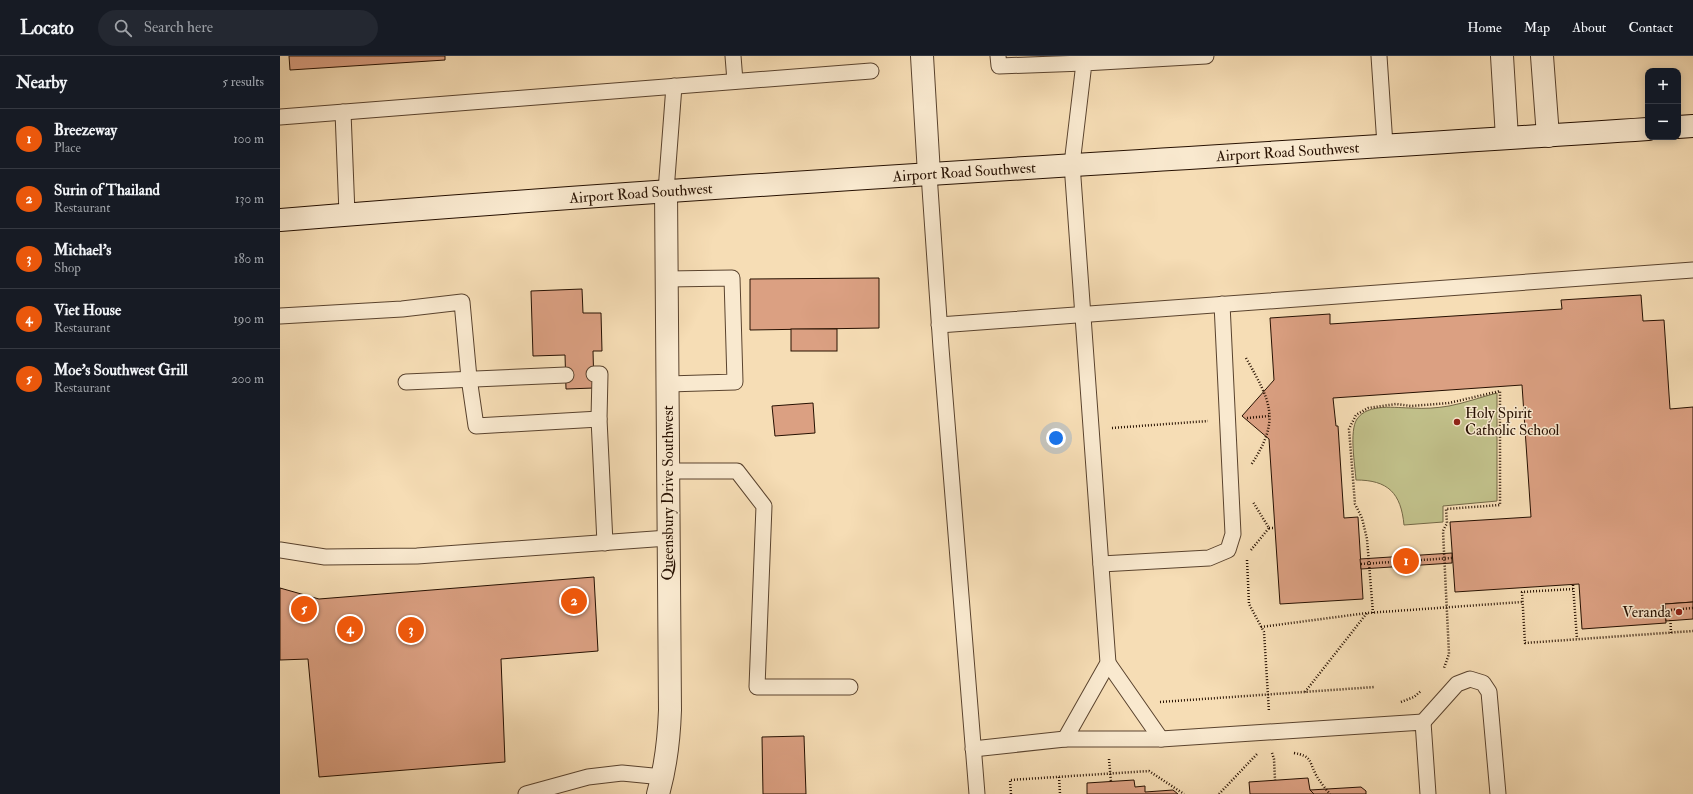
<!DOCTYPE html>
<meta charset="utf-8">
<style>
:root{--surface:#171b24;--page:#242831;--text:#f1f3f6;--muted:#9ea1a6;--line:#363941;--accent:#ea580c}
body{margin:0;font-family:"IM FELL Double Pica",serif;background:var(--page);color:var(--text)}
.controls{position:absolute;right:12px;top:12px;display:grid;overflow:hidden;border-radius:8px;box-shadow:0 2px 10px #0003}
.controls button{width:36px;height:36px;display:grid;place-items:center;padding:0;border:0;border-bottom:1px solid var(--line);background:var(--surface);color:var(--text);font:20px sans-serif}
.you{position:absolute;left:776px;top:382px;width:14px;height:14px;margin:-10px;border:3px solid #fff;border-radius:50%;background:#1a73e8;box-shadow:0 0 0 6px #1a73e833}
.badge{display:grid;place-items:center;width:26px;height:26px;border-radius:50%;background:var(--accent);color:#fff;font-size:13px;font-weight:700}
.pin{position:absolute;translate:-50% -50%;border:2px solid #fff;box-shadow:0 1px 4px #0006}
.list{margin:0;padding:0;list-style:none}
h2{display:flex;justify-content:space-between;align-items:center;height:52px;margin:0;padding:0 16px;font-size:17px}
h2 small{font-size:13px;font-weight:400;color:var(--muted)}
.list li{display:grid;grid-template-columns:26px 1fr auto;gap:12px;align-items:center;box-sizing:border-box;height:60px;padding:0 16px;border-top:1px solid var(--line)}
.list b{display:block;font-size:15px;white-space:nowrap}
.list p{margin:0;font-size:13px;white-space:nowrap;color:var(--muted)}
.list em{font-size:13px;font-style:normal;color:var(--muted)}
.icon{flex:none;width:22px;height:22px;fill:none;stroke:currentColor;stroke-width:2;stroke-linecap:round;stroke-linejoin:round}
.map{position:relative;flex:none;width:1413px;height:738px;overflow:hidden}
header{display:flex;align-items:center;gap:24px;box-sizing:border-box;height:56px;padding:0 20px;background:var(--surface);border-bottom:1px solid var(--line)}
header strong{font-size:19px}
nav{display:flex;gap:22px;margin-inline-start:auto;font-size:14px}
.search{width:280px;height:36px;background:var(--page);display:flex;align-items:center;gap:10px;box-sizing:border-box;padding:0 14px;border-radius:22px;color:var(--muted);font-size:15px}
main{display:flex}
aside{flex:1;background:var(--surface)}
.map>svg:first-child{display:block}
.green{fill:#c1c08a;stroke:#746846}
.building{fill:#dba082;stroke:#261001}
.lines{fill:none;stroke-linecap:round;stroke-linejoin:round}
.service-casing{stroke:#5a432e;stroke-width:17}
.minor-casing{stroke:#5a432e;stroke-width:24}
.secondary-casing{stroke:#261001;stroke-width:24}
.path{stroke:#261001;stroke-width:2.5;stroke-dasharray:1 2;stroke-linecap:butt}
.service{stroke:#f9e9cf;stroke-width:15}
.minor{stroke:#f9e9cf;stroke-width:22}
.secondary{stroke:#f9e9cf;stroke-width:22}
.poi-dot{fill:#8f2418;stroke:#f9e9cf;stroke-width:1.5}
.labels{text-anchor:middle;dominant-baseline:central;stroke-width:3;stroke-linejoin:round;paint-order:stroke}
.street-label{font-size:15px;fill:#261001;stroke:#f9e9cf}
.poi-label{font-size:15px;fill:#261001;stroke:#f9e9cf;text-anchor:start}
</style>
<header>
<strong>Locato</strong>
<div class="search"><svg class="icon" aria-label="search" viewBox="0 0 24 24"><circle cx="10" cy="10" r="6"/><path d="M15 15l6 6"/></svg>Search here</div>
<nav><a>Home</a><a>Map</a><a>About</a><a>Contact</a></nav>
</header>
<main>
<aside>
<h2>Nearby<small>5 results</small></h2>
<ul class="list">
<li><span class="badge">1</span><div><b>Breezeway</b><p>Place</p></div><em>100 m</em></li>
<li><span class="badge">2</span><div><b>Surin of Thailand</b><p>Restaurant</p></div><em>130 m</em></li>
<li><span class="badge">3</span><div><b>Michael's</b><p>Shop</p></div><em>180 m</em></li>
<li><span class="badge">4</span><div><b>Viet House</b><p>Restaurant</p></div><em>190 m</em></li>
<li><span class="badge">5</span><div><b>Moe's Southwest Grill</b><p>Restaurant</p></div><em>200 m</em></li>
</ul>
</aside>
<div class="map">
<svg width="1413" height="738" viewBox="0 0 1413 738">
<rect width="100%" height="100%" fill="#f6ddb5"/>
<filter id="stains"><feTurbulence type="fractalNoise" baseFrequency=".005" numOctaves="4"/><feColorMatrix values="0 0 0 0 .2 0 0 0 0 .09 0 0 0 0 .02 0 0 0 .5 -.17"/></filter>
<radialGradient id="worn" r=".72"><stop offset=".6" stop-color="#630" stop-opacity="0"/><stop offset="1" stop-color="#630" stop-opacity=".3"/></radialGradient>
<path class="green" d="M1217,337v108l-54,5v16l-39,3c-3,-32 -16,-45 -48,-45 -1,-15 -7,-49 1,-61 11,-16 39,-11 55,-11 12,1 25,0 37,-2 16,-3 32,-9 48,-13z"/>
<g class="building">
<polygon points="9,0 165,0 165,4 10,14"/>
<polygon points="599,222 599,272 470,274 470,223"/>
<polygon points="302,233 303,257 321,257 322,295 313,295 314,332 286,333 285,299 253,300 251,235"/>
<polygon points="1361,239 1363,265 1384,264 1390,353 1413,351 1413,546 1385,548 1386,567 1302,573 1299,528 1175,536 1170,466 1251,461 1242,329 1053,342 1056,370 1058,370 1064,462 1078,461 1083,543 1000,548 989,383 962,360 994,324 990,262 1050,258 1050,268 1282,253 1281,244"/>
<rect x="511" y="273" width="46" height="22"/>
<polygon points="533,347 535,377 495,380 492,350"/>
<polygon points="1172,497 1172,507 1081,513 1080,503"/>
<polygon points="314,521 318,595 221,603 225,706 39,721 28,603 0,604 0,532 39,543"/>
<polygon points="1413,546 1413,563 1386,565 1385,548"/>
<polygon points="524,680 526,738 483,738 482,681"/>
<polygon points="1028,722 1030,734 1034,738 970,738 969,726"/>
<polygon points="854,724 855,731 865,730 865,736 893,734 898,738 807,738 807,727"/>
<polygon points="1081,731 1086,735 1086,738 1034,738 1030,734"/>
</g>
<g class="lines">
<defs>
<g id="service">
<polyline points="453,0 455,25"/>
<polyline points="718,0 719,10 804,7"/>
<polyline points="1099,0 1105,89"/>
<polyline points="63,56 67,158"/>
<polyline points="0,61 591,15"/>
<polyline points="649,118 661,292 697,738"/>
<polyline points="386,135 394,30"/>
<polyline points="387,223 452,222 455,326 388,328"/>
<polyline points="0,260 122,253 182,246 189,322 196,370 319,363 325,487"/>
<polyline points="659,269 1413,214"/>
<polyline points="314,318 320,318 319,363"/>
<polyline points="126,326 286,319"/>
<polyline points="389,415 457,415 484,450 477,631 570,631"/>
<polyline points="0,494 45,501 137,500 388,482"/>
<polyline points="821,508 929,502 948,494 953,478 942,248"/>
<polyline points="828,607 881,683"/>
<polyline points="1143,666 1177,628 1190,623 1203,627 1209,636 1218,738"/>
<polyline points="785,683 828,607 792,108 804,7 926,0"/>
<polyline points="693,693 785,683 881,683 1143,666 1148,738"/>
<polyline points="246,738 308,721 342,717 383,721"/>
</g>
<g id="minor">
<polyline points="642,0 649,118"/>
<polyline points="1222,0 1227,82"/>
<polyline points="1262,0 1268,80"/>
<path d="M378,738c8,-28 11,-55 12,-84l-4,-519"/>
</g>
<g id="secondary">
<polyline points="1398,71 1413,70"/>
<path id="s1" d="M0,164c456,-37 912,-61 1368,-91"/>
</g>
</defs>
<use href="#service" class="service-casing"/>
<use href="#minor" class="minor-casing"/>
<use href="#secondary" class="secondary-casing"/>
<g class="path">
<path d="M966,302c25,44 35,62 5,107"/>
<polyline points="967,362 989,360"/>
<polyline points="832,372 928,365"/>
<polyline points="989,472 995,472"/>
<polyline points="971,494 989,472 973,446"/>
<polyline points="967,504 969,548 984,576 989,656"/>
<polyline points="1081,508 1172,502"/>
<polyline points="1293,529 1297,583"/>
<polyline points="1293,533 1242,536 1245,587 1413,575"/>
<polyline points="1093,557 1087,483 1082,462 1075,448 1069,373 1076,359 1088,352 1116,348 1131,350 1169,347 1220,335 1220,449 1166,453 1167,467 1163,475 1169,598 1164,612"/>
<polyline points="981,571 1087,557 1242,546"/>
<polyline points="1391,577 1390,554 1413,552"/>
<polyline points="1025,636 1087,557"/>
<polyline points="880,646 1095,631"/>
<polyline points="1121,646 1134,641 1141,635"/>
<polyline points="992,697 994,703 995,724"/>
<path d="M1014,697c17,3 15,7 21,20 4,8 10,15 15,21"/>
<polyline points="829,703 831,726"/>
<polyline points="779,721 780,738"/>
<polyline points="731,738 730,724 869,715 904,738"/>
<polyline points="939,738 977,698"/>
</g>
<use href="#service" class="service"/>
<use href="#minor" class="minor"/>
<use href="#secondary" class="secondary"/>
</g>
<g class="poi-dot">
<circle cx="1177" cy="366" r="4"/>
<circle cx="1399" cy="556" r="4"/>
</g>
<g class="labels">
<g class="street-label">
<text stroke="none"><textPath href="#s1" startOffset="1010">Airport Road Southwest</textPath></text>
<text stroke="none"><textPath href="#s1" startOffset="686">Airport Road Southwest</textPath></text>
<text stroke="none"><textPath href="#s1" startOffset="362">Airport Road Southwest</textPath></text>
<text transform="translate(388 437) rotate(-90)">Queensbury Drive Southwest</text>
</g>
<g class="poi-label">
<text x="1185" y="357">Holy Spirit<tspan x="1185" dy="17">Catholic School</tspan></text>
<text x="1391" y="556" text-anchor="end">Veranda</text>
</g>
</g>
<rect width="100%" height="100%" filter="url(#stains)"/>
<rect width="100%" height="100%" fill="url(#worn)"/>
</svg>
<div class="controls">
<button>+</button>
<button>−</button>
</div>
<div class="you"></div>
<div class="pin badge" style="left:1126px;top:505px">1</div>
<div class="pin badge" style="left:294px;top:545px">2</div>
<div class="pin badge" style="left:131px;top:574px">3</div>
<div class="pin badge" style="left:70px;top:573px">4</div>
<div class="pin badge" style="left:24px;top:553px">5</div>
</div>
</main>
